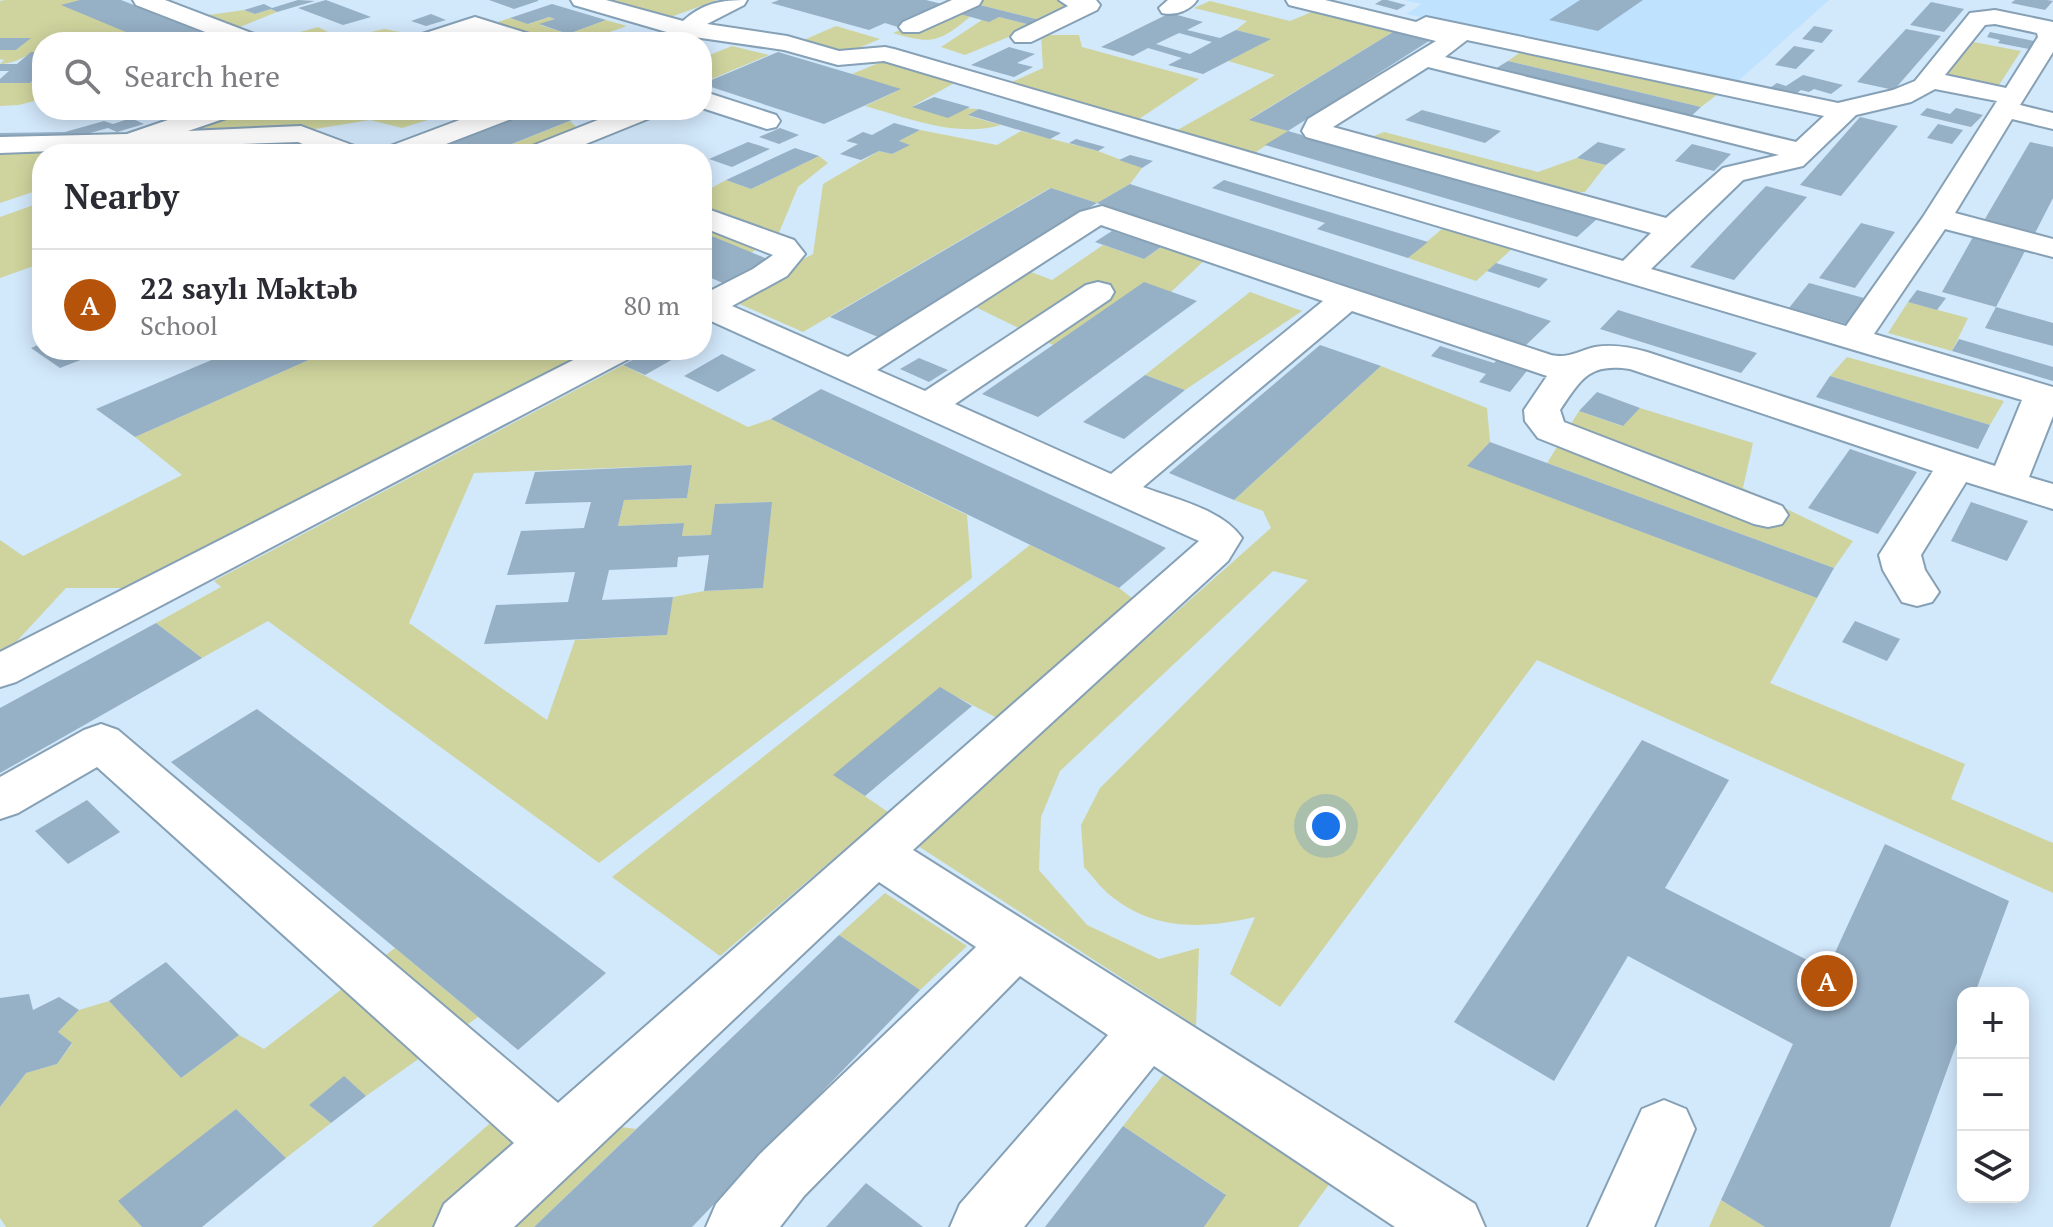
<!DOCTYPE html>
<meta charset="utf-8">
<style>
:root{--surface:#fff;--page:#f2f2f3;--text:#2b2b33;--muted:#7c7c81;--line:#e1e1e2;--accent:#b45309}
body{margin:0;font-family:"PT Serif",serif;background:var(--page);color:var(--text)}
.controls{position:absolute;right:24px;bottom:24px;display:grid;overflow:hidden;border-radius:16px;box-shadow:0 4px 20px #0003}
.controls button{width:72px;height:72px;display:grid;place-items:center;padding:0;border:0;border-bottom:2px solid var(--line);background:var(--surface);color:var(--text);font:40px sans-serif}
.you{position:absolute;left:1326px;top:826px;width:28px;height:28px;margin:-20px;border:6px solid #fff;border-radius:50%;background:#1a73e8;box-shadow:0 0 0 12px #1a73e833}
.badge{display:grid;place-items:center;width:52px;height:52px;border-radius:50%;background:var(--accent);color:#fff;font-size:26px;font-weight:700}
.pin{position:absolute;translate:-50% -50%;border:4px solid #fff;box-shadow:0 2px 8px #0006}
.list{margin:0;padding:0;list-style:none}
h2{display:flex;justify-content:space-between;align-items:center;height:104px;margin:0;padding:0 32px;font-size:34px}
h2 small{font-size:26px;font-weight:400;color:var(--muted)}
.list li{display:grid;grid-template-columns:52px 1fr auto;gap:24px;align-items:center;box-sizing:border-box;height:112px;padding:0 32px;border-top:2px solid var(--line)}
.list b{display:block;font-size:30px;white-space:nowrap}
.list p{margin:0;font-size:26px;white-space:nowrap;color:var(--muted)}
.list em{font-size:26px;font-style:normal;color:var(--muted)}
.icon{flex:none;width:44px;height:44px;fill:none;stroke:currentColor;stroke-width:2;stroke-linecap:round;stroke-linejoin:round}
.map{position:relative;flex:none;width:2053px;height:1227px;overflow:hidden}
.search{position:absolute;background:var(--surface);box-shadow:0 4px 20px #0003;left:32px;top:32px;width:680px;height:88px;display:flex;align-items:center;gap:20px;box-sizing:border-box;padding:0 28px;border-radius:32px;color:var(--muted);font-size:30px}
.panel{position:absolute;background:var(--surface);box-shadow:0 4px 20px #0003;left:32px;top:144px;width:680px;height:216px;border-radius:32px}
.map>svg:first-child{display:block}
.built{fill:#bfe2fe}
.green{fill:#cfd49e;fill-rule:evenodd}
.building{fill:#96b0c6;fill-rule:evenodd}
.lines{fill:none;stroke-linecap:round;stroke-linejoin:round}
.minor-casing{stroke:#86a0b5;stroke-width:4}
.minor{fill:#fff;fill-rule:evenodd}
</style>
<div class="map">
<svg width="2053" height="1227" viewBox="0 0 2053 1227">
<rect width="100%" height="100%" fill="#d2e8fb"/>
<polygon class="built" points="1404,0 1829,0 1736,83 1406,14 1422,4"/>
<g class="green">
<path d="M5,0h75l70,42h-108v10c-18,1 -21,11 -42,12l4,-4 -4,-1v-9h16l14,-12h-30v-37z"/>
<polygon points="599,0 717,0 663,20"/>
<path d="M969,0h95l3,9 -23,12 -64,-16 -18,9 8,3c-31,25 -38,28 -77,16z"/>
<polygon points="1210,1 1290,21 1314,11 1393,32 1250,119 1288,131 1250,156 1172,133 1275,75 1228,61 1270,39 1236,30 1247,21 1194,8"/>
<polygon points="271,9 277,12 215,37 173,20 244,10 255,14"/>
<polygon points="549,17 555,19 540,25 568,34 606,20 627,26 598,36 610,42 538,42 498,22 510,18 529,24"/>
<polygon points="999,17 1035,26 965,55 941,47 982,20"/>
<polygon points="836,26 880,39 844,54 799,42"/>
<polygon points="318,27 332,34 315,40 319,42 233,42 267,32 293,34"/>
<polygon points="384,29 427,37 412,42 327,42"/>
<polygon points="1041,35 1079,35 1082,47 1199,79 1133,123 1003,86 1043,68"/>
<polygon points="1963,40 2021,51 1997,88 1944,75"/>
<polygon points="732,46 769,55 702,83 702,58"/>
<polygon points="1522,51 1718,94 1701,107 1508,61"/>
<path d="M886,60l72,21 -45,25 66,3 -10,7 32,9c-45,13 -93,-7 -136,-19l34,-16 -47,-16z"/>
<polygon points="42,72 42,99 19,105 0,106 0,83 30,83"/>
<polygon points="233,110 298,110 306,113 316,110 441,110 450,113 402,128 370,120 309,130 174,137"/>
<polygon points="570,121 580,131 525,154 487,154"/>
<polygon points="920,130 997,145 1021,131 1098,151 1142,168 1130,184 1097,203 1050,188 803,332 728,299 813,254 823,184 879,151 892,154 909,145 899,141"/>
<polygon points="1384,132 1538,172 1577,158 1606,165 1585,192 1500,191 1346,147"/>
<polygon points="298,138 337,154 214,154 232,141"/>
<polygon points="113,147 107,154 42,154 42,189 0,203 0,150"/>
<polygon points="819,156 828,163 798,187 778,235 751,253 702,232 702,193 726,180 751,189"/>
<polygon points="42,202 42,263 0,278 0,217"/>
<polygon points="1443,228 1512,249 1476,281 1408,258"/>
<polygon points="1166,244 1209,256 1171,292 1053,345 949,294 1002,261 1052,280 1103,245 1144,259"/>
<polygon points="1250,292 1302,311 1185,390 1145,375"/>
<polygon points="1908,302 1968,318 1952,351 1888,333"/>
<polygon points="331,350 602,350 134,588 66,588 5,654 0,653 0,540 23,556 182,475 135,437"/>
<polygon points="1847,357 2004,401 1990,425 1830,376"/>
<path d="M623,365l125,62 23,-8 196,96 5,63 -373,285 -331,-242 -66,37 -46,-35 65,-36 -7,-6zM692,465l-5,33 -63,2 -6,26 65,-3 -1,13 29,-1 5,-31 55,-2 -8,86 -59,3 -31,6 -7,38 -91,5 -28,80 -138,-97 65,-150z"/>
<path d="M1381,366l106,42 3,34 -22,24 349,132 -47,85 195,81 -14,35 102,44v50l-516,-233 -257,347 -50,-33 25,-57c-50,11 -96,15 -140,-18 -12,-8 -21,-21 -31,-32l-3,-42 19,-37 208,-208 -35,-9 -213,200 -19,46 -2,53 48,55 72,34 40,-11 -3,78 -281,-182 356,-316 -8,-17 -29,-11z"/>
<polygon points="1640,408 1753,443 1743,488 1853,541 1834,568 1547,463 1579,411 1622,426"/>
<polygon points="1030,545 1119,588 1132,598 999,719 940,688 834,775 888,812 720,956 612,877"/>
<polygon points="885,893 967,946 920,990 839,935"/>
<polygon points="395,948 478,1017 366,1096 344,1077 309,1105 331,1123 286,1158 236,1109 119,1202 142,1227 6,1227 0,1218 0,1107 26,1073 57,1064 72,1044 58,1032 79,1010 109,1001 181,1078 239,1035 264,1049"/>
<polygon points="1163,1075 1330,1183 1298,1227 1204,1227 1225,1194 1123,1126"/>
<polygon points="504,1111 636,1129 534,1227 372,1227"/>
<polygon points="1721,1200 1765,1227 1709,1227"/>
</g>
<g class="building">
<polygon points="80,0 121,0 227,42 150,42 61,5"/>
<polygon points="298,0 315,1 277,12 271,9 255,14 244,10 264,4 272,8"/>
<polygon points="326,0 350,9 371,17 343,25 298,8"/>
<polygon points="489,0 538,0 538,1 514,9"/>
<polygon points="779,0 926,0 954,7 904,29 885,23 869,30 771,3"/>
<polygon points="1382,0 1387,0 1406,5 1397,10 1375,4"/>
<polygon points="1580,0 1643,0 1598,31 1549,20"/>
<polygon points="2015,0 2047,0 2053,1 2045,10 2011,3"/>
<polygon points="1931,2 1964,9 1944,32 1910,25"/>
<polygon points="552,4 606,20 568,34 539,24 555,19 549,17 528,24 510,18"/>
<polygon points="980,5 1044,21 1035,26 999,17 989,22 960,14"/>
<path d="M1170,13l33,9 -16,8 33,8 16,-8 35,9 -68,35 -35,-9 14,-7 -34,-10 -15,8 -32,-9zM1179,33l33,9 -22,12 -34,-10z"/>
<polygon points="431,14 446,20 426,26 411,21"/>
<polygon points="1814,26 1833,30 1822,43 1802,39"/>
<polygon points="1906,29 1941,36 1894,90 1857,82"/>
<polygon points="1393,32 1429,41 1288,131 1249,120"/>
<polygon points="1990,32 2034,41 2029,49 1998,43 2000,40 1987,37"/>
<polygon points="0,38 31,38 16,50 0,50"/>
<polygon points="1794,46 1815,50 1796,69 1775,65"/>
<polygon points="1009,47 1035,54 1017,63 1033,67 1014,77 971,65"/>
<polygon points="31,52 42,52 42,72 30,83 0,83 0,79 9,71 0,71 0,64 17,64"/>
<polygon points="778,52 852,74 901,89 824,124 702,84"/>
<polygon points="1508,61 1701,107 1686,121 1490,72"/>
<polygon points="1803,75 1843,85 1831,94 1814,89 1809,92 1801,90 1789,99 1764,92 1777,83 1786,86"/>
<polygon points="934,97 970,107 948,118 912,107"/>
<polygon points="1927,108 1950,114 1956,108 1983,115 1971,127 1920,115"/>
<polygon points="979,109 1061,133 1050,139 968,115"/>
<polygon points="533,110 597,110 487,154 420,154"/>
<polygon points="1422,110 1501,131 1485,143 1405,120"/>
<polygon points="1860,117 1898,126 1841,196 1800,185"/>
<polygon points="131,118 144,124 117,132 108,128 65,140 0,141 0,133 65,132 104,121 113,124"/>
<polygon points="894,123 920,130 899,141 910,145 892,154 879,151 861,160 840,154 858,144 846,141 863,132 872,135"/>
<polygon points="1938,124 1963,130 1952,144 1927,138"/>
<polygon points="780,128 799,135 779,144 759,137"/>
<polygon points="1288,131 1597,219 1577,237 1265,145"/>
<polygon points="1076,139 1105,147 1098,151 1069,143"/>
<polygon points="748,142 770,149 732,167 709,159"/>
<polygon points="1598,142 1626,149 1606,165 1577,158"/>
<polygon points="2030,142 2053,147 2053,198 2033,237 1982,224"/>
<polygon points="1692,144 1731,154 1714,171 1675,161"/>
<polygon points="146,146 140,153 107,154 113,147"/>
<polygon points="795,148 819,156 751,189 726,180"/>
<polygon points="1130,155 1153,161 1142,168 1119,160"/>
<polygon points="1224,180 1428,242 1408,258 1317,229 1325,223 1212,188"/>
<polygon points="1130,184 1551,321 1524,347 1097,203"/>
<polygon points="1766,186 1807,197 1734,280 1690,267"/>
<polygon points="1051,188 1097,203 878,337 830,317"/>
<polygon points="1861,223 1895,232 1855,288 1819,278"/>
<polygon points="1112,231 1161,247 1144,259 1095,242"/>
<polygon points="702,232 770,260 725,284 702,274"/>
<polygon points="1973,237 2025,251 1996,307 2053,323 2053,346 1985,328 1996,307 1942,292"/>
<polygon points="1496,263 1548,279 1539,288 1487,271"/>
<polygon points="1144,282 1197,301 1038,417 982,394"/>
<polygon points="1809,283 1864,298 1847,324 1789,308"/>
<polygon points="1917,290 1946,298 1937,310 1908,302"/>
<polygon points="1618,310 1757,353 1741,373 1600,329"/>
<polygon points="1959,339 2053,367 2053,381 1952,351"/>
<polygon points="42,343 42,350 106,350 60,368 31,348"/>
<polygon points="1320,345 1381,366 1234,500 1169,473"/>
<polygon points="1440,346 1494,363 1499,358 1530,367 1510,392 1479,382 1486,374 1431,356"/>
<polygon points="212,350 331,350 135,437 96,409 221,356"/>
<polygon points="651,350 689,350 645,375 623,365"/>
<polygon points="722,354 756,370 718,392 684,376"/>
<polygon points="919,358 948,370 929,382 900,369"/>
<polygon points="1145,375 1185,390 1124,439 1083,422"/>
<polygon points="1830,376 1990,425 1978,449 1816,397"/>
<polygon points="821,389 1166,548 1119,588 771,419"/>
<polygon points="1597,392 1640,408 1623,426 1579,411"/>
<polygon points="1490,442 1547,463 1834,568 1817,598 1467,466"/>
<polygon points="1850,449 1917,472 1878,534 1808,508"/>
<polygon points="692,465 687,498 624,500 618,526 684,523 682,536 711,535 715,504 772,502 763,588 704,591 709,555 678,557 677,567 609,570 602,600 673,597 667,635 484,644 496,605 568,602 575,572 507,575 521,531 584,528 591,502 525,504 535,472"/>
<polygon points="1971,502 2028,521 2007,561 1951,541"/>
<polygon points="1855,621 1900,639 1887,661 1842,642"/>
<polygon points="156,623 202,658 0,773 0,708"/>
<polygon points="940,687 972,706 865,796 833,775"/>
<polygon points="257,709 606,973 518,1050 171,762"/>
<polygon points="1642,740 1729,780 1665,888 1827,970 1885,844 2009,901 1975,993 1963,993 1963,1026 1890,1227 1765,1227 1721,1200 1793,1044 1628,956 1554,1081 1454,1022"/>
<polygon points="87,800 120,832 68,864 35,831"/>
<polygon points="839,935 920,990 692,1227 534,1227"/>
<polygon points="166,962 239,1035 181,1078 109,1001"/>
<polygon points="29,994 33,1010 59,997 79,1010 58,1032 72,1043 57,1064 26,1073 0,1107 0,998"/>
<polygon points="344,1076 366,1096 331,1123 309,1105"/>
<polygon points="236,1109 286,1158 202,1227 142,1227 118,1201"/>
<polygon points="1123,1126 1226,1195 1204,1227 1045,1227"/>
<polygon points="866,1183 923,1227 826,1227"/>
</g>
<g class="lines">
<defs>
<g id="minor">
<polygon points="133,0 165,0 262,37 265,42 231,42 136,5"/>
<path d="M571,0h35l77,21c20,-18 38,-21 64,-21l-3,5 -37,19 80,12 52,15 46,-4 9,2 729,212 28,-28 -345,-96 -4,-6 6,-12 128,-78 -147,-36 -3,-5h39l91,22 10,-5 412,86 55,-13 22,-9 55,-68 25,-3 58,12v30l-33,53 33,8v16l-41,-10 -57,94 98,26v18l-108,-28 -71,105 179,53v29l-24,61 24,7v25l-87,-27 -45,73 4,15 14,22 -7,10 -15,4 -15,-4 -19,-32 -4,-15 54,-84 -303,-102c-41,-6 -49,10 -70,41l4,12 218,84 6,9 -6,9 -14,3 -14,-3 -216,-86 -13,-17 -1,-11 23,-34 -195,-65 -209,176c31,12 79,22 99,51l-14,23 -315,289 562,354 10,23h-90l-241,-161 -130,161h-74l10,-23 148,-169 -88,-59 -216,220 -24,31h-74l10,-23 44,-50 216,-207 -97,-65 -365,345h-80l10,-23 70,-61 -417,-376 -79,46 -18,6v-42l84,-47 17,-6 17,6 440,373 641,-562 -497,-224v-22l51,-26 20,-14 -71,-28v-20l92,33 11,14 -18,22 -55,30 116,51 232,-145 22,-6 449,149c18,4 27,-4 44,-8 18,-3 35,0 52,5l348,114 27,-66 -1138,-339 -46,4 -54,-15 -90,-13 -5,5h-19l-3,-4 3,-5 -96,-28zM1995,24l42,9 1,4 -32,51 -61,-13 40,-50zM1467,40l357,76 -28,26 -351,-85zM1428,67l351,88 -56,13 -57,50 -333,-91zM1935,89l62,12 -74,116 -77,109 -195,-57 92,-89 60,-14 53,-51 55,-13zM1101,225l222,76 -212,173 -156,-70 155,-105 4,-7 -4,-7 -12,-3 -12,3 -161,106 -48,-21z"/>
<polygon points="952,0 982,0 979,5 919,32 903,32 899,27 903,22"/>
<polygon points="1059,0 1096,0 1100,5 1097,10 1031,42 1015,42 1011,37 1015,32 1068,6"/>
<path d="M1168,0h29c-7,11 -23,16 -35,13l-3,-5z"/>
<polygon points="475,17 539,37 542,42 506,42 475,32 445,42 410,42 413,37"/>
<polygon points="702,91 776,115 780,121 776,127 767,129 702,108"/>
<polygon points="197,110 236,110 232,116 188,131 301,126 360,148 364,154 326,154 298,142 0,153 0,137 127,134"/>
<polygon points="486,110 523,110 519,116 420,154 381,154 385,148"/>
<polygon points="623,110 659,110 655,116 561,154 523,154 527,148"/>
<polygon points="593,350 637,350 632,357 16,682 0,687 0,652"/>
<polygon points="1664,1100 1686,1109 1695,1129 1654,1227 1588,1227 1642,1109"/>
</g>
</defs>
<use href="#minor" class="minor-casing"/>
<use href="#minor" class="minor"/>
</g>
</svg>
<div class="controls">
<button>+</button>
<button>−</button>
<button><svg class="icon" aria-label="layers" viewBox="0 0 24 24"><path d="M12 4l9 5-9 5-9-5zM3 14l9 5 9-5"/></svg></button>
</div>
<div class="you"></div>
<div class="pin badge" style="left:1827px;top:981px">A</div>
<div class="search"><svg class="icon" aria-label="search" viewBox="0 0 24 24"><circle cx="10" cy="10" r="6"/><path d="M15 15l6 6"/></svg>Search here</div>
<section class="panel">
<h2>Nearby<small></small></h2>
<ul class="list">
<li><span class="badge">A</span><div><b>22 saylı Məktəb</b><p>School</p></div><em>80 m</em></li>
</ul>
</section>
</div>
